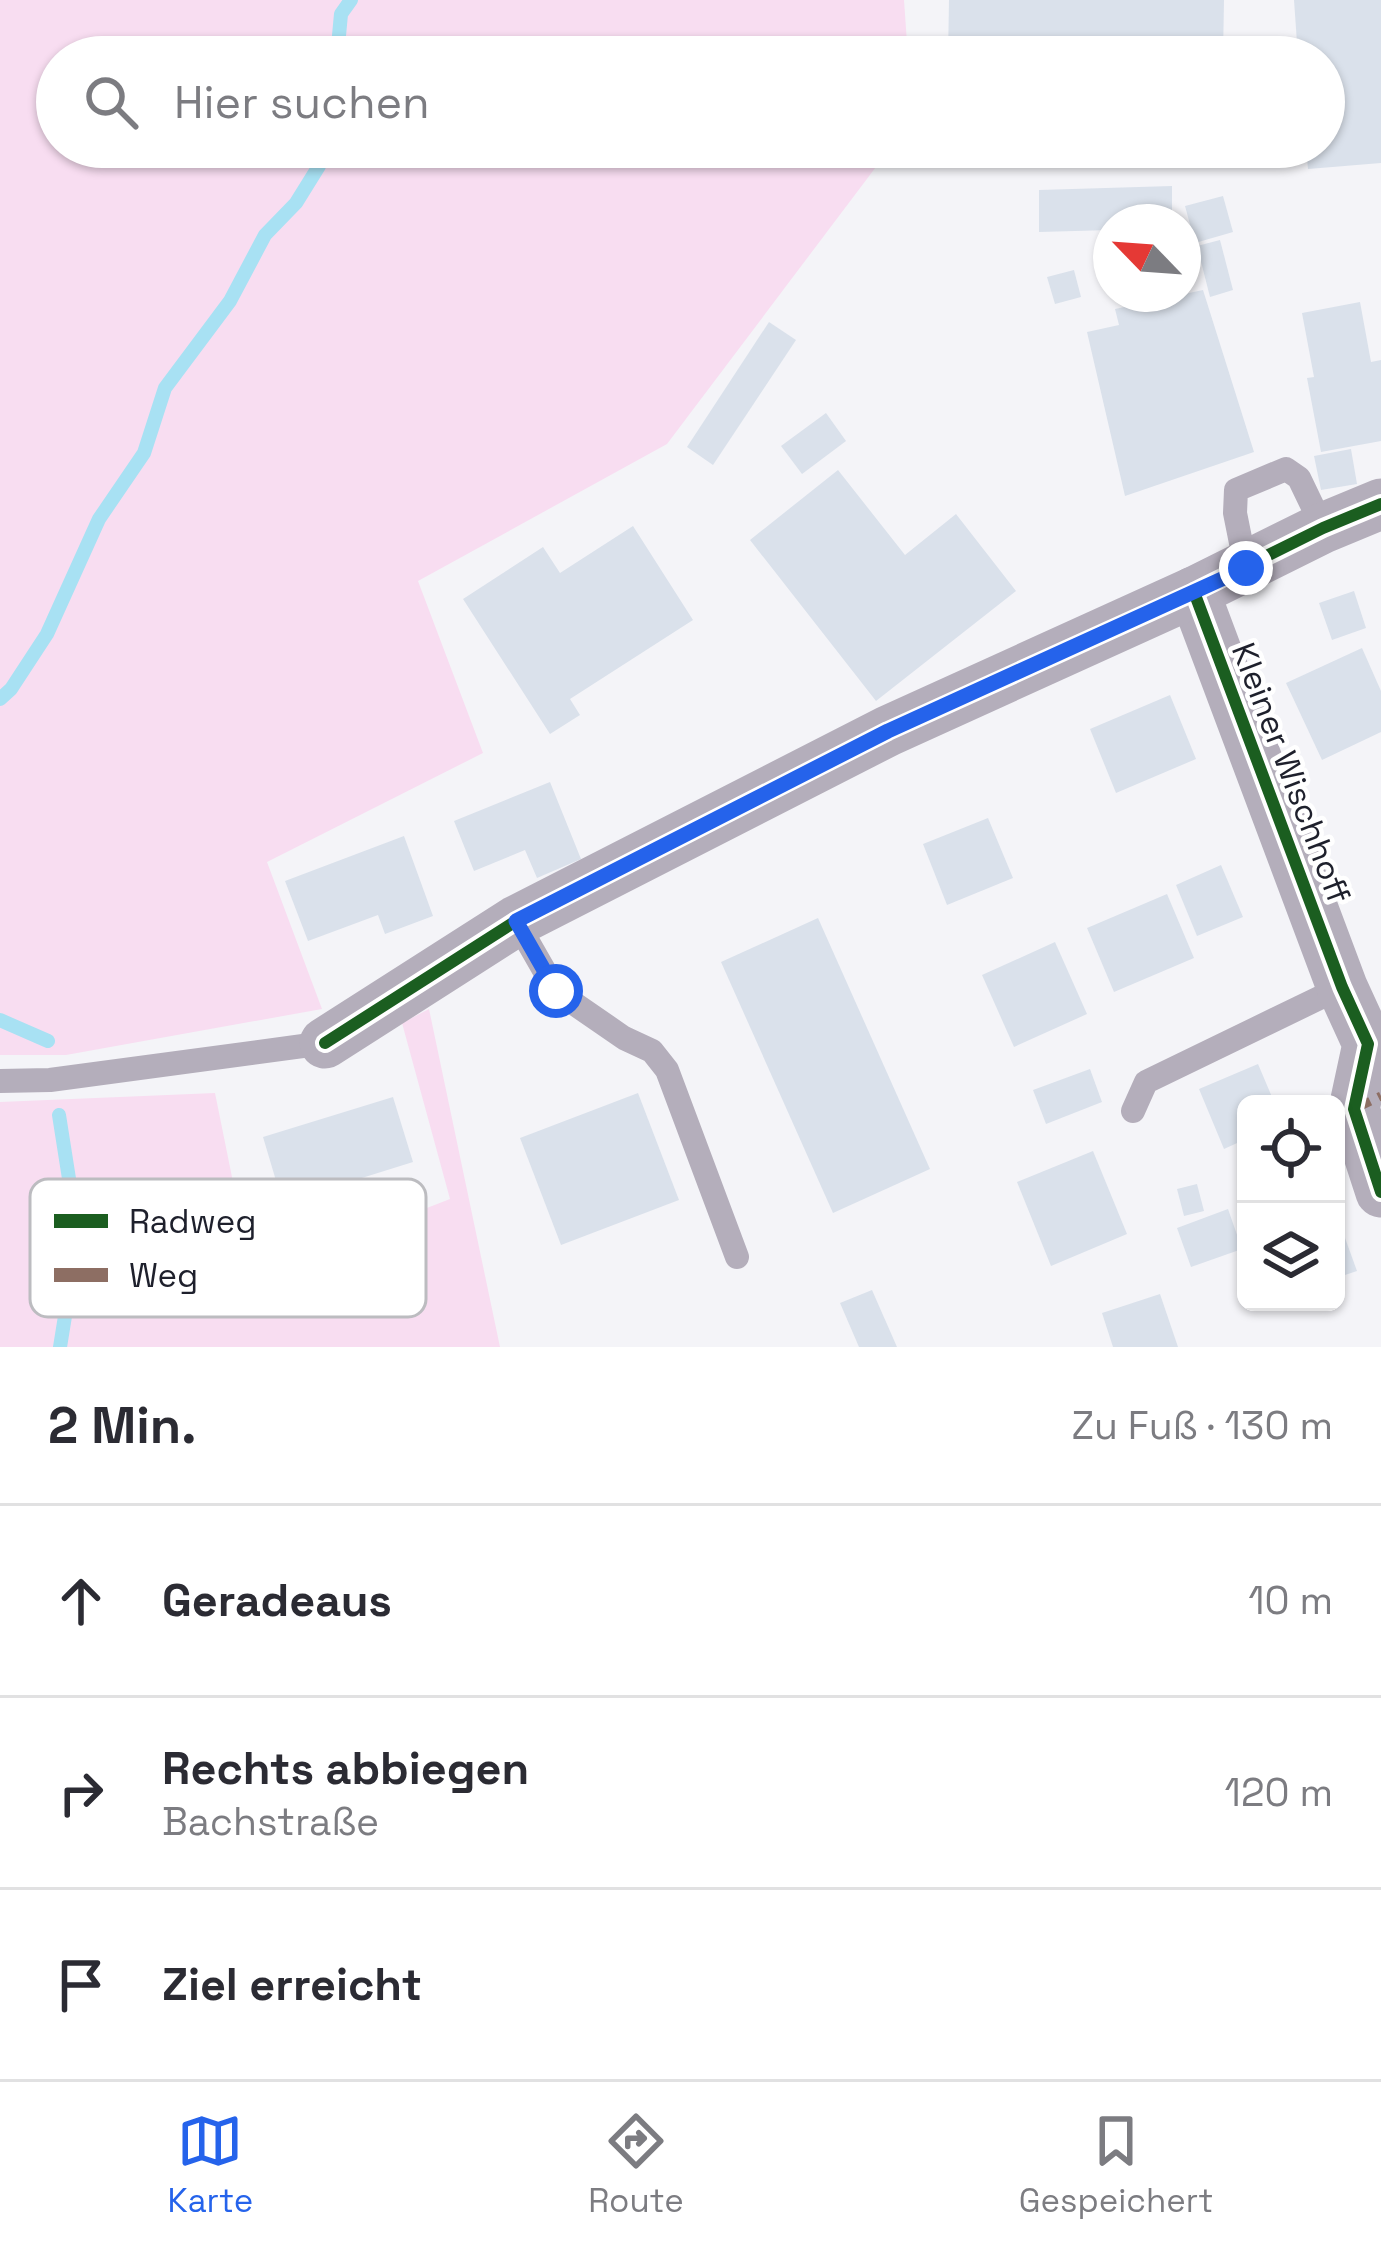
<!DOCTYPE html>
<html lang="de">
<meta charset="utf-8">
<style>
:root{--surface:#fff;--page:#f7f7f7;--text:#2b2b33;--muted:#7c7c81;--line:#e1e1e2;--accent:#2563eb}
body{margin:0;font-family:"Space Grotesk",sans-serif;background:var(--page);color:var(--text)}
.controls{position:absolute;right:36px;bottom:36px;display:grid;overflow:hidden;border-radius:18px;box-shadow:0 3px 9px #0004}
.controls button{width:108px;height:108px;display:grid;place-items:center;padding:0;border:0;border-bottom:3px solid var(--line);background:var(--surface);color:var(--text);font:60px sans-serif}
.compass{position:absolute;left:1093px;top:204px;width:108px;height:108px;border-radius:50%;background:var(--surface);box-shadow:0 3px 9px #0004;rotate:295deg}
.stop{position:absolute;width:36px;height:36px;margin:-27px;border:9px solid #2563eb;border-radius:50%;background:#fff}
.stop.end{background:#2563eb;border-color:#fff;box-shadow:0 3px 12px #0008}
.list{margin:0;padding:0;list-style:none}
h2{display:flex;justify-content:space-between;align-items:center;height:156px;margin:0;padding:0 48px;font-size:51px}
h2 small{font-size:39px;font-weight:400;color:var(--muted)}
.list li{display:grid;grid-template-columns:78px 1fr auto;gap:36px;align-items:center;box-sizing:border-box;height:192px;padding:0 48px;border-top:3px solid var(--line)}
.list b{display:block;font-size:45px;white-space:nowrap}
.list p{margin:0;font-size:39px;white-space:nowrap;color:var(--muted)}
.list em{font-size:39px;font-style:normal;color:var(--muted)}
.icon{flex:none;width:66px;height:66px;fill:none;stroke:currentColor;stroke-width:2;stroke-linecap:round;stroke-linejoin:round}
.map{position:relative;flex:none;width:1381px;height:1347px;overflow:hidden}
.search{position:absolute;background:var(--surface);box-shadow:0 3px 9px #0004;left:36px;right:36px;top:36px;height:132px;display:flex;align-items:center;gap:30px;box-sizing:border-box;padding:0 42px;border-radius:66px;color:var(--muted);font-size:45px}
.sheet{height:732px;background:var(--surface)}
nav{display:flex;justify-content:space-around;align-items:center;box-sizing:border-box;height:168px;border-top:3px solid var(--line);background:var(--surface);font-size:33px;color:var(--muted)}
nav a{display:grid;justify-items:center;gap:6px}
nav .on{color:var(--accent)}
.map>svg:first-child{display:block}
.green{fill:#f8ddf1}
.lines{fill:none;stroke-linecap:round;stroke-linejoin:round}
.stream{stroke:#a8e1f3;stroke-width:14}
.building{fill:#dae1eb}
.lane{stroke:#b4aebb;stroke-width:24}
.street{stroke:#b4aebb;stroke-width:51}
.quiet{stroke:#8d6e63;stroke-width:9;stroke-dasharray:18 9;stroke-linecap:butt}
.cycleway-casing{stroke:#fff;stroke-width:20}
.cycleway{stroke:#1b5e20;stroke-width:12}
.route{stroke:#2563eb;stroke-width:15}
.labels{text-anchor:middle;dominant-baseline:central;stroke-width:9;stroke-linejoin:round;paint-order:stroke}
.street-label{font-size:33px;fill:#1e202c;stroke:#fff}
.key{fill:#fff;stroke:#bcbcc0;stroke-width:3}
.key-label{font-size:33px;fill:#1e202c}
</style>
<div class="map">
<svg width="1381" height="1347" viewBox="0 0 1381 1347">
<rect width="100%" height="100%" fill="#f4f4f8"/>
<g class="green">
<polygon points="0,0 904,0 908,57 57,57 57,147 891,147 667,444 418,581 483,753 267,862 322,1009 66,1055 0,1055"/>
<polygon points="429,1009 500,1347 0,1347 0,1102 215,1093 252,1276 450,1199 402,1023"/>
</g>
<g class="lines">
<g class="stream">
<polyline points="337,57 341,14 351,0"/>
<polyline points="0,699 11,689 47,634 99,519 144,453 165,388 230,301 265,235 296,203 319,166 324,147"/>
<polyline points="0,1020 48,1041"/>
<polyline points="59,1115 78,1236 60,1347"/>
</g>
</g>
<g class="building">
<polygon points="949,0 1224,0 1223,57 948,57"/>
<polygon points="1294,0 1381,0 1381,163 1308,169 1306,147 1324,147 1324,57 1298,57"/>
<polygon points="1172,186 1172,222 1111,222 1111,230 1039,232 1039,190"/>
<polygon points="1223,196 1233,232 1195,243 1185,206"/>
<polygon points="1220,240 1233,290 1210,297 1197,246"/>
<polygon points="1074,270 1081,297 1055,304 1047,277"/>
<polygon points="1203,290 1254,452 1125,496 1087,332 1119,325 1115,309"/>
<polygon points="1360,302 1371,362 1381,360 1381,441 1321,452 1307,378 1314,377 1302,313"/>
<polygon points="769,322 796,340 713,465 687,447"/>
<polygon points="826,413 846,441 802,474 781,446"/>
<polygon points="1351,449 1357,484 1321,490 1314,456"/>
<polygon points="838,470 905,555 956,514 1016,591 876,701 750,540"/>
<polygon points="633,526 693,620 570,699 580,715 550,734 463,599 543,547 560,573"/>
<polygon points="1354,591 1366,628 1332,640 1319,603"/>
<polygon points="1362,648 1381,691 1381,732 1322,760 1286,683"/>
<polygon points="1170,695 1196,759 1116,793 1090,729"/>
<polygon points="550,782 581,859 537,878 525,850 474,871 454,821"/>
<polygon points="988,818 1013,878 947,905 923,844"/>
<polygon points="404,836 433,916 385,934 378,915 308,941 285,881"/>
<polygon points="1221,865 1243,917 1197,936 1176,885"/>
<polygon points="1167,894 1194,958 1114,992 1087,928"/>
<polygon points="818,918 930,1169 833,1213 721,962"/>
<polygon points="1055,942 1087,1014 1014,1047 982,975"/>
<polygon points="1258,1064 1275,1104 1246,1104 1246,1139 1224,1149 1199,1089"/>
<polygon points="1090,1069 1102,1102 1046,1124 1033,1090"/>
<polygon points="638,1093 679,1200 561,1245 520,1138"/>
<polygon points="393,1097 413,1162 349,1182 355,1200 288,1221 263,1137"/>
<polygon points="1093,1151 1127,1234 1051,1266 1017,1182"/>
<polygon points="1197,1184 1204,1211 1184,1216 1177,1189"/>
<polygon points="1228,1209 1242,1249 1191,1267 1177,1228"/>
<polygon points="1336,1213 1357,1271 1336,1278"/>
<polygon points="872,1290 897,1347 859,1347 840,1303"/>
<polygon points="1160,1294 1178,1347 1113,1347 1102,1313"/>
</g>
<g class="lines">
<g class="lane">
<polyline points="1246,568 1235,513 1236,490 1286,469 1299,478 1323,528"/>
<polyline points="516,921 556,991 624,1038 652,1051 667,1070 737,1257"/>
<polyline points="0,1081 50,1080 325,1043"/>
<polyline points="1133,1111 1146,1082 1342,987"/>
</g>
<g class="street">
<polyline points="1194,592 1342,987 1368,1044 1354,1109 1381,1192"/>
<polyline points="325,1043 516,921 888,731 1194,592 1323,528 1381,504"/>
</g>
<polyline class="quiet" points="1354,1109 1381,1096"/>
<defs>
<g id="cycleway">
<polyline points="1194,592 1342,987 1368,1044 1354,1109 1381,1192"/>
<polyline points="325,1043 516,921 888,731 1194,592 1323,528 1381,504"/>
</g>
</defs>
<use href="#cycleway" class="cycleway-casing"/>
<use href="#cycleway" class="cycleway"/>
</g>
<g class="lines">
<polyline class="route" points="556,991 516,921 888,731 1246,568"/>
</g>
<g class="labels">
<g class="street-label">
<text transform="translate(1291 773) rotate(69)">Kleiner Wischhoff</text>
</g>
</g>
<rect x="30" y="1179" width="396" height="138" rx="18" class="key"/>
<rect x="54" y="1214" width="54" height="14" fill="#1b5e20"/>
<rect x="54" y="1268" width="54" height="14" fill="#8d6e63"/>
<g class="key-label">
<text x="129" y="1233">Radweg</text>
<text x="129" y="1287">Weg</text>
</g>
</svg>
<div class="controls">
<button><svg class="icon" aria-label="locate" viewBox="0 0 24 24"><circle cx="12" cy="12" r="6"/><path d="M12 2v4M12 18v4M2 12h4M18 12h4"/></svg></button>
<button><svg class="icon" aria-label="layers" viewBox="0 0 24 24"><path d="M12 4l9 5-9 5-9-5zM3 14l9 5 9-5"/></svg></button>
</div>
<svg class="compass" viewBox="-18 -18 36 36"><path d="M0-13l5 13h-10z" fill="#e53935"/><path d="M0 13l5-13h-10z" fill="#7c7c81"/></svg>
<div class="stop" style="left:556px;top:991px"></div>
<div class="stop end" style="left:1246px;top:568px"></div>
<div class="search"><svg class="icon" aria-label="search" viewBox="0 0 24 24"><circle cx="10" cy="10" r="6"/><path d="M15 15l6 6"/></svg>Hier suchen</div>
</div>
<section class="sheet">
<h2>2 Min.<small>Zu Fuß · 130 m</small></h2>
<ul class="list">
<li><svg class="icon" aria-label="ahead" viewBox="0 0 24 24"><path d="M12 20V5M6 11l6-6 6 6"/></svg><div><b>Geradeaus</b></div><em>10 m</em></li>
<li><svg class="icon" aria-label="right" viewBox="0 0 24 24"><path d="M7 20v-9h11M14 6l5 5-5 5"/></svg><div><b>Rechts abbiegen</b><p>Bachstraße</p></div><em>120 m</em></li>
<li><svg class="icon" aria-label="arrive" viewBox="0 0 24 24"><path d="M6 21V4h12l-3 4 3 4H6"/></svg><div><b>Ziel erreicht</b></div></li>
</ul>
</section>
<nav>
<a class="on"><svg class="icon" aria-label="map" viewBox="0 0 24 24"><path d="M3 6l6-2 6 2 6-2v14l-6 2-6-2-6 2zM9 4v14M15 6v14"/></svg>Karte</a>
<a><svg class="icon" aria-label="directions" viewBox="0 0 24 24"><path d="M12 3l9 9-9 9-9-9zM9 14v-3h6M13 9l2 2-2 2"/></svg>Route</a>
<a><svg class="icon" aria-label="saved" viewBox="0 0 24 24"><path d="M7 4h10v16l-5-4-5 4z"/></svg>Gespeichert</a>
</nav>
